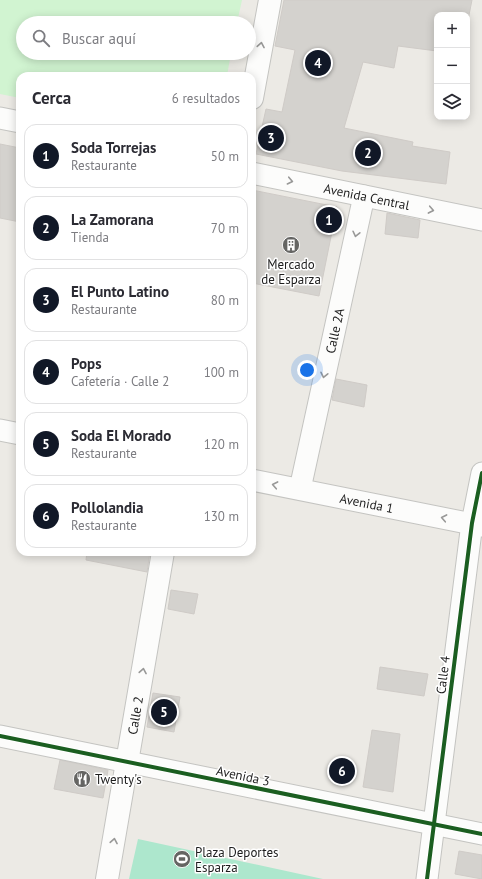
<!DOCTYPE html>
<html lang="es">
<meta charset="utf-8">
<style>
:root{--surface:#fff;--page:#f7f7f7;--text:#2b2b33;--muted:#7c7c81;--line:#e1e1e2;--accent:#111827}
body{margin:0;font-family:"PT Sans",sans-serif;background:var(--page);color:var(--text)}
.controls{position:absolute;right:12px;top:12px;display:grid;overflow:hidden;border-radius:8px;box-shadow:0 2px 10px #0003}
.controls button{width:36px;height:36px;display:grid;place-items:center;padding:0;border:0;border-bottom:1px solid var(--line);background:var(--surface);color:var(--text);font:20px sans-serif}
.you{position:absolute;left:307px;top:370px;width:14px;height:14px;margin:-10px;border:3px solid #fff;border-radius:50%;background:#1a73e8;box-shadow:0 0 0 6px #1a73e833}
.badge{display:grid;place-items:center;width:26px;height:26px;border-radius:50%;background:var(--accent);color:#fff;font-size:13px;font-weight:700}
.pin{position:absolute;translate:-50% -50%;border:2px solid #fff;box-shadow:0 1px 4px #0006}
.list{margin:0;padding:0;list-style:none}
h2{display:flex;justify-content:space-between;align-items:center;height:52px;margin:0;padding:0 16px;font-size:17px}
h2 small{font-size:13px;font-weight:400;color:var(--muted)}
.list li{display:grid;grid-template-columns:26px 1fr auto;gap:12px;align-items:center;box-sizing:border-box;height:64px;margin:0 8px 8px;padding:0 8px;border:1px solid var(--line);border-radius:12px}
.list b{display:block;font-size:15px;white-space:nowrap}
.list p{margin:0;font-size:13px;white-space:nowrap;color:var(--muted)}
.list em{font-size:13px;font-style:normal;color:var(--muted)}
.icon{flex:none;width:22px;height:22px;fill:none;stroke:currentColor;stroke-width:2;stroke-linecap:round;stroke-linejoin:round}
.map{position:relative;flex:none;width:482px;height:879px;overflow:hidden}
.search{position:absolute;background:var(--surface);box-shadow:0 2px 10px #0003;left:16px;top:16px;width:240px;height:44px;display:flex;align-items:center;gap:10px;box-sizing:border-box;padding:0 14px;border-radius:22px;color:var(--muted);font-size:15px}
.panel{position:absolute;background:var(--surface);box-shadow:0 2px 10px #0003;left:16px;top:72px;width:240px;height:484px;border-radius:12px}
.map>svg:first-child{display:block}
.park{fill:#d1f4d1}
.pitch{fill:#ade7cd}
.building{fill:#d4d2ce;stroke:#cfcbc7}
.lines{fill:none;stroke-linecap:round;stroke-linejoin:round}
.minor-casing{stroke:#c4c4c1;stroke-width:23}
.tertiary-casing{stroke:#c4c4c1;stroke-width:24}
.minor{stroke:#fcfcfb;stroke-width:21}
.tertiary{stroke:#fcfcfb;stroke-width:22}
.cycleway-casing{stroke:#fff;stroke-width:6}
.cycleway{stroke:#1b5e20;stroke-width:4}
.oneway{stroke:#989897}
.labels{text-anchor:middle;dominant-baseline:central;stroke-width:3;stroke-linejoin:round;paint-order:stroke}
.street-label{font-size:13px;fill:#1d1d1d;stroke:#fff}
.poi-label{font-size:13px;fill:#1d1d1d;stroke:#fff;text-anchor:start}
</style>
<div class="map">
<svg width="482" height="879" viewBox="0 0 482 879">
<rect width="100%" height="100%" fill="#eceae5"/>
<polygon class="park" points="0,0 242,0 237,23 23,23 23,53 231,53 227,76 20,76 20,98 0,94"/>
<polygon class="pitch" points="138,839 323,879 129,879"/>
<g class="building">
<polygon points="284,0 472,0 467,25 467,15 437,15 437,51 398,46 394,68 363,62 344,128 413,142 412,146 450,152 446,184 342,171 256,154 266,109 282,112 295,50 275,46"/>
<polygon points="0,144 20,148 20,222 0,218"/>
<polygon points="252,190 337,207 319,296 252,283"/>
<polygon points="387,213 420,220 418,238 385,234"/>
<polygon points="336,379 367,385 364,407 332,400"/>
<polygon points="87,552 150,552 147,572 86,560"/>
<polygon points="171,590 198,594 194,614 168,609"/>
<polygon points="380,667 428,674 424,696 377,689"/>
<polygon points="153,693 180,697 174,732 147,727"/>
<polygon points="372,730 400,734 393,792 363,787"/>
<polygon points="60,760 108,770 103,798 54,789"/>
<polygon points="459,851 482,855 482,879 455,874"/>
</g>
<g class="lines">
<defs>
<g id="minor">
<polyline points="0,118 20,122"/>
<path id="s1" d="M252,173l230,47"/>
<polyline points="0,430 20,434"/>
<path id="s2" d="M252,480l230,46"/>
<path id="s3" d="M300,489l64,-293"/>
<polyline points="0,736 482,834"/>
<polyline points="427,879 472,523 482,473"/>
</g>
<g id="tertiary">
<polyline points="252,98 270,0"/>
<path id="s4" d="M107,879l56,-327"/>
</g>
</defs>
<use href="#minor" class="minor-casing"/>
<use href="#tertiary" class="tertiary-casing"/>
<use href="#minor" class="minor"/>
<use href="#tertiary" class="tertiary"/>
<defs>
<g id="cycleway">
<polyline points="0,736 482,834"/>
<polyline points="427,879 472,523 482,473"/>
</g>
</defs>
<use href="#cycleway" class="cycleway-casing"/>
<use href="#cycleway" class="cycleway"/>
</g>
<defs><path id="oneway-chevron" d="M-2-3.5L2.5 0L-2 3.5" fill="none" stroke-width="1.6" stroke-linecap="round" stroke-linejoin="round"/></defs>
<g class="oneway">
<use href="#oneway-chevron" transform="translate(261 45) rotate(-80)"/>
<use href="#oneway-chevron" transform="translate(290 181) rotate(12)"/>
<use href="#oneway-chevron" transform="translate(431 210) rotate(11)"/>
<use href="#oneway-chevron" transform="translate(356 234) rotate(103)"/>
<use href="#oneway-chevron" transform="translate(324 375) rotate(102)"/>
<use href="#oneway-chevron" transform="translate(275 485) rotate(-169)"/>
<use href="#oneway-chevron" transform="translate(444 518) rotate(-169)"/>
<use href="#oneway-chevron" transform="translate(143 671) rotate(-80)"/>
<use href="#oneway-chevron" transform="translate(114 841) rotate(-80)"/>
</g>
<defs>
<symbol id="building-disc" viewBox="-11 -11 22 22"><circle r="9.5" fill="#656563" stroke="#fff"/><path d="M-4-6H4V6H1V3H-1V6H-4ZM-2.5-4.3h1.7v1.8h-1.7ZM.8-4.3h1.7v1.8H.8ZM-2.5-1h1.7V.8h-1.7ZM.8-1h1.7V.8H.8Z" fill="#fff"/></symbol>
<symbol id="restaurant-disc" viewBox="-11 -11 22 22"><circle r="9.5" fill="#656563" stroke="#fff"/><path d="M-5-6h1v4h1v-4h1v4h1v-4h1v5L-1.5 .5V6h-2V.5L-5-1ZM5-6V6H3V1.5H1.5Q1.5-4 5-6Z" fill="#fff"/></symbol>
<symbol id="stadium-disc" viewBox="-11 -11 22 22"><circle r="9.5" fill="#656563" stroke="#fff"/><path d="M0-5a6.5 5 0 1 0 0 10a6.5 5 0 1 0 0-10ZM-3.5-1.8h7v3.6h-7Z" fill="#fff"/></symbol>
</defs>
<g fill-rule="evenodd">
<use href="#building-disc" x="281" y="235" width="20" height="20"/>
<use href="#restaurant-disc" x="72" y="769" width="20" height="20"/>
<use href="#stadium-disc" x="172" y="849" width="20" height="20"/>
</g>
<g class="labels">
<g class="street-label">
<text stroke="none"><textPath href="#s1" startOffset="117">Avenida Central</textPath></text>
<text stroke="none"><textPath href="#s3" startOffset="162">Calle 2A</textPath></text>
<text stroke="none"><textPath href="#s2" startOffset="117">Avenida 1</textPath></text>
<text transform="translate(443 675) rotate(-83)">Calle 4</text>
<text stroke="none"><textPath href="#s4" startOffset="166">Calle 2</textPath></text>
<text transform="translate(243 776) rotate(12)">Avenida 3</text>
</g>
<g class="poi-label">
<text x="291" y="264" text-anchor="middle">Mercado<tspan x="291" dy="15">de Esparza</tspan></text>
<text x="95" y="779">Twenty's</text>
<text x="195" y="852">Plaza Deportes<tspan x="195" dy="15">Esparza</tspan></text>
</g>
</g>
</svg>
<div class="controls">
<button>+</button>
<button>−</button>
<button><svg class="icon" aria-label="layers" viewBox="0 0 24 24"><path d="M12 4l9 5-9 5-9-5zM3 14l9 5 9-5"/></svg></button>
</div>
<div class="you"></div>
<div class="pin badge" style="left:329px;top:220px">1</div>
<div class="pin badge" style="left:368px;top:153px">2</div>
<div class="pin badge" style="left:271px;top:138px">3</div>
<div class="pin badge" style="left:318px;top:63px">4</div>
<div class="pin badge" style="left:164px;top:712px">5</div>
<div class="pin badge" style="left:342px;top:771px">6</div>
<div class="search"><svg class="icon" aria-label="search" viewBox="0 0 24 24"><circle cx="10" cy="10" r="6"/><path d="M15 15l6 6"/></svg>Buscar aquí</div>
<section class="panel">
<h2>Cerca<small>6 resultados</small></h2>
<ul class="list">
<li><span class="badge">1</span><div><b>Soda Torrejas</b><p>Restaurante</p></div><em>50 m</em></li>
<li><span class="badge">2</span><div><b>La Zamorana</b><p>Tienda</p></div><em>70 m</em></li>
<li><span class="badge">3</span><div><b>El Punto Latino</b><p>Restaurante</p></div><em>80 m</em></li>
<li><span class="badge">4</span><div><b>Pops</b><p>Cafetería · Calle 2</p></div><em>100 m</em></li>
<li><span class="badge">5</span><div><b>Soda El Morado</b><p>Restaurante</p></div><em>120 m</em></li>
<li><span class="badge">6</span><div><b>Pollolandia</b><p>Restaurante</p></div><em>130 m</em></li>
</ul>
</section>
</div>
